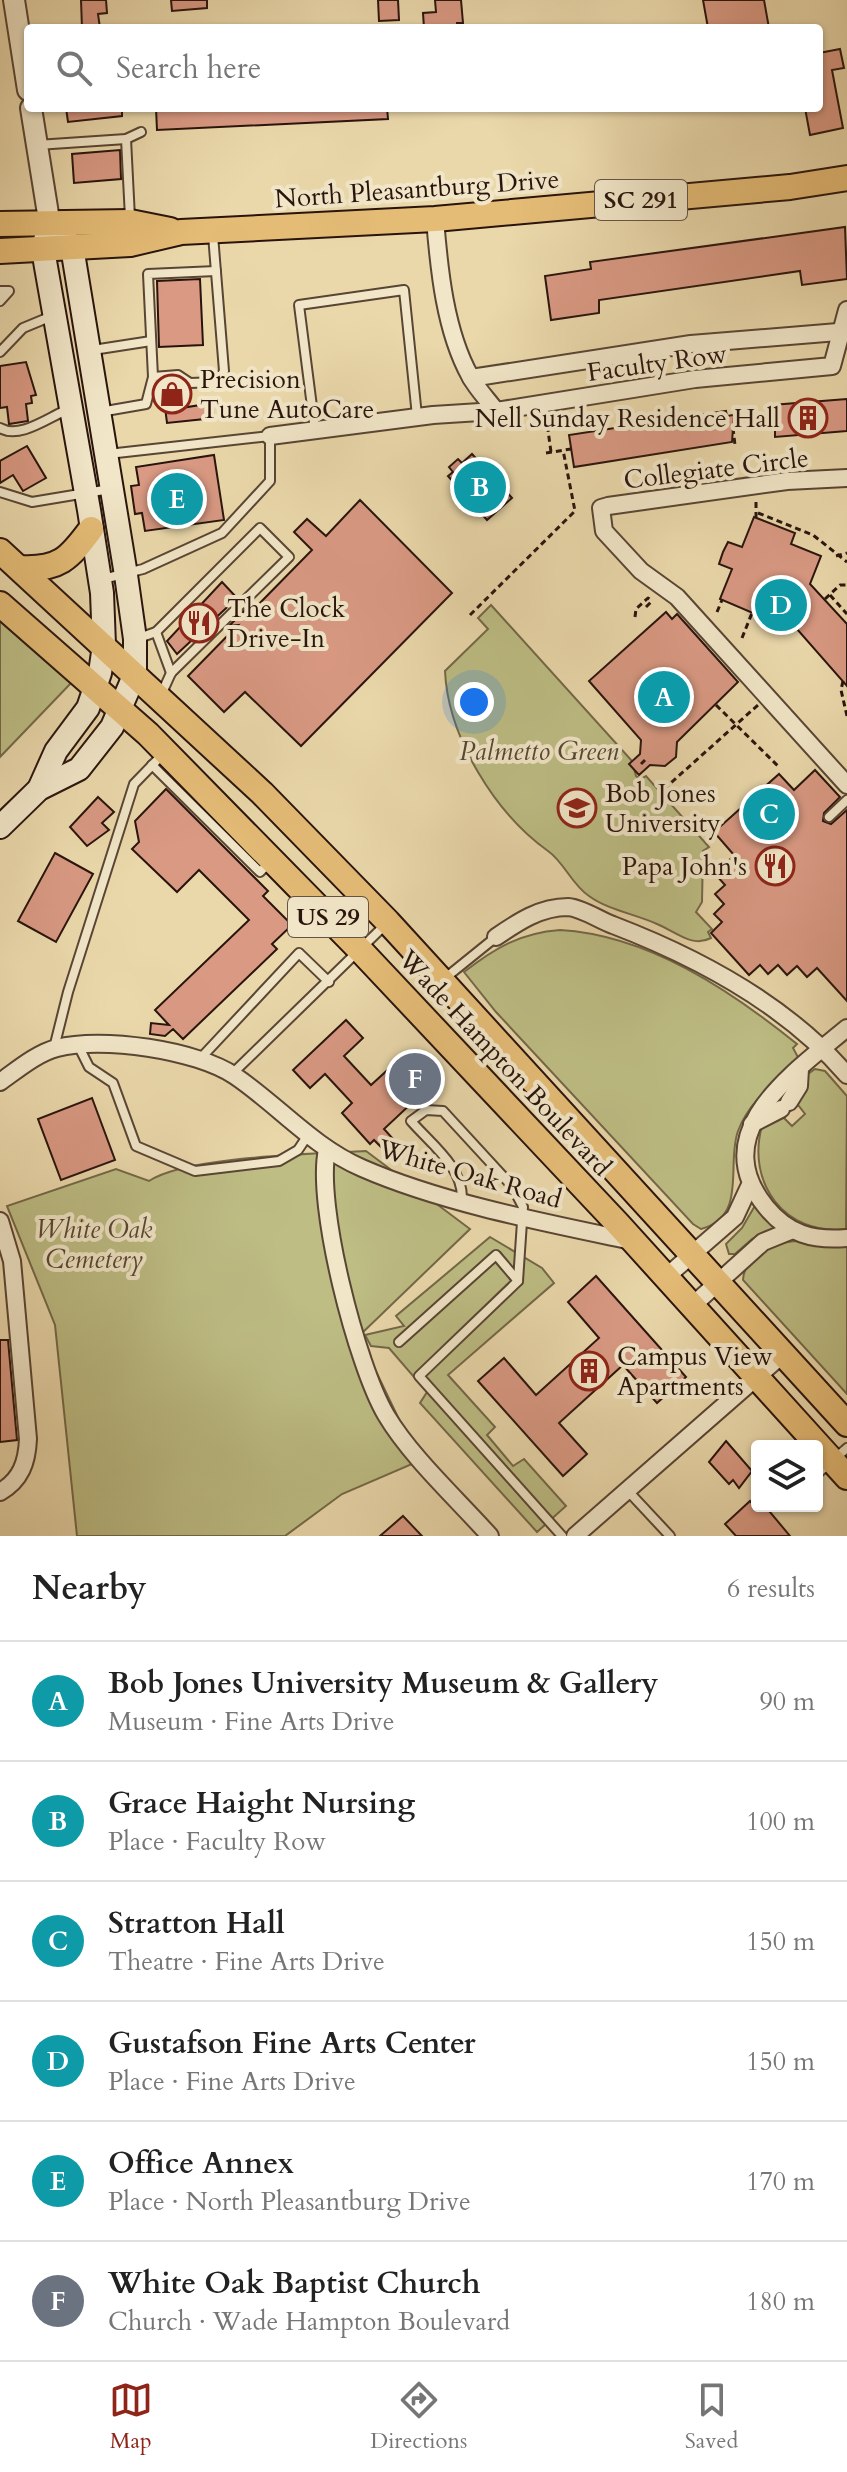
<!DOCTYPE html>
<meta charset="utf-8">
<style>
:root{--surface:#fff;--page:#f2f2f2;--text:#222;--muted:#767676;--line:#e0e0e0;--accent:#8f2418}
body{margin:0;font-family:Cardo,serif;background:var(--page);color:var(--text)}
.controls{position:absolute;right:24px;bottom:24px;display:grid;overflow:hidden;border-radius:8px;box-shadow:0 2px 6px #0004}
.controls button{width:72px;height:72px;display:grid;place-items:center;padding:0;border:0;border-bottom:2px solid var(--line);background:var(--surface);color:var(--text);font:40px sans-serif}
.you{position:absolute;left:474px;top:702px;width:28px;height:28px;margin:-20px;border:6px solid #fff;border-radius:50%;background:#1a73e8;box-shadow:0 0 0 12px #1a73e833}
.badge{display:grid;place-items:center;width:52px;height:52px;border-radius:50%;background:var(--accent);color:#fff;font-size:26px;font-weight:700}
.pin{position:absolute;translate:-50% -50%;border:4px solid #fff;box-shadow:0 2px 8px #0006}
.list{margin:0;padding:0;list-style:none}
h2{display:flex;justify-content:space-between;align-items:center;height:104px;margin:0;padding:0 32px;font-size:34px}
h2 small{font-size:26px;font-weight:400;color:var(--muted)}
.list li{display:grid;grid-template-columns:52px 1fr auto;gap:24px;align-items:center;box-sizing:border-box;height:120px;padding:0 32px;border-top:2px solid var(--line)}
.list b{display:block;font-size:30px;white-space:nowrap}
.list p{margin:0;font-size:26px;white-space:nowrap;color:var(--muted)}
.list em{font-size:26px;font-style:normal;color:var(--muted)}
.icon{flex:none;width:44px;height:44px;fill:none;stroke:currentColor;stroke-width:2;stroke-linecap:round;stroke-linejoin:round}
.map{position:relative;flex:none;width:847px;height:1536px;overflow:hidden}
.search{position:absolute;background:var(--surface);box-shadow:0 2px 6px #0004;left:24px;right:24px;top:24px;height:88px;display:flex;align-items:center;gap:20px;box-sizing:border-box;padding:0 28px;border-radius:8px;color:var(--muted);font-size:30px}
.sheet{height:824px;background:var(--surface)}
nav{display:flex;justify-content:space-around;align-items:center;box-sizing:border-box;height:112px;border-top:2px solid var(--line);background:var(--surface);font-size:22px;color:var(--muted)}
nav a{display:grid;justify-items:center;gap:4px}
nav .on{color:var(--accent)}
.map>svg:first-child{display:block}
.green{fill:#bdbd84;stroke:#736848;stroke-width:2}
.building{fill:#d99983;stroke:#29140d;stroke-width:2}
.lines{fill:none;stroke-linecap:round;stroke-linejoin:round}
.service-casing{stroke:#594534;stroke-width:12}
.minor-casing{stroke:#594534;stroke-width:20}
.tertiary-casing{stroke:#594534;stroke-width:24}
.secondary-casing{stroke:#29140d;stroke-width:26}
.primary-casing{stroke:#29140d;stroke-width:28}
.path{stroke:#29140d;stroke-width:3;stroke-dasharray:6 4;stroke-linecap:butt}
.service{stroke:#f1e6c8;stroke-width:8}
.minor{stroke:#f1e6c8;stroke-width:16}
.tertiary{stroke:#f1e6c8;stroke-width:20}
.secondary{stroke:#f1e6c8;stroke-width:22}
.primary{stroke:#e5bc76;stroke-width:24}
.labels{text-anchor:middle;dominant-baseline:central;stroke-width:8;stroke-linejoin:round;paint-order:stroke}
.shield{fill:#f1e6c8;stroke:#655345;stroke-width:2}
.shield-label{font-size:24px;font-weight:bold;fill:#29140d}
.street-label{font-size:26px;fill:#29140d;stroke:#f1e6c8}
.poi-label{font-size:26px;fill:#29140d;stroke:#f1e6c8;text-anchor:start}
.park-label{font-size:26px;font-style:italic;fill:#554731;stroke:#f1e6c8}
</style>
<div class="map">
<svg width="847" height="1536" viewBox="0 0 847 1536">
<rect width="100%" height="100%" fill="#ead8ab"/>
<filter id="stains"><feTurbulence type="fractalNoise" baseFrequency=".0025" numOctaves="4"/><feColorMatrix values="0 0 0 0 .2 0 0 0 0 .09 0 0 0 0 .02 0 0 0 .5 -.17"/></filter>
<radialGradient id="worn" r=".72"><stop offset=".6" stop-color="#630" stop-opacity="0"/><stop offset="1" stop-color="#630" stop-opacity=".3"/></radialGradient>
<g class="green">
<path d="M491,605l141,156 4,15 5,3 5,-3 63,71 -6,4 -1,51 -6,10 16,17 -4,3 3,6c-19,10 -35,-6 -54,-14 -22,-10 -49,-14 -68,-28 -17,-11 -25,-34 -41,-45 -52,-37 -100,-113 -103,-180l43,-42 -10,-11z"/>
<polygon points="0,621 72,682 0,757"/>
<path d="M560,930c88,5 170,60 237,114l-4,4 6,11c-22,21 -50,42 -61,72 -12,33 10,86 -37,98l-8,-5 -197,-212 -32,-40c31,-24 56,-39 96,-42z"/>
<path d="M815,1069l10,2 22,25 -1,133c-61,7 -100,-46 -84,-103l20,-10 10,10 13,-12 -10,-13 13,-27z"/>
<path d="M366,1151l104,78 -111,107 60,125 -77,33 -57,42h-208l-22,-211 -48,-119 109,-37 33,12c37,-25 167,-27 217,-30z"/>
<polygon points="756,1204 777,1227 752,1239 735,1254 729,1254 726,1244 742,1228"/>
<polygon points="490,1237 542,1268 554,1283 448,1375 495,1427 487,1435 513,1466 524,1459 566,1506 537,1532 420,1403 427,1392 389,1348 371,1346 365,1335 404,1326 396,1316"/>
<path d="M795,1241l52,4v149l-104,-114c1,-24 31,-37 52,-39z"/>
</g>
<g class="building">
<polygon points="81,0 106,0 107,13 98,14 100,28 82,28"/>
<polygon points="171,0 207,0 207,8 172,11"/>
<polygon points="378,0 398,0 399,20 379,21"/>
<polygon points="435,0 461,0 463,23 457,23 457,28 424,28 423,13 436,12"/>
<polygon points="703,0 764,0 769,28 708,28"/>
<polygon points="840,49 844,68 832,70 843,128 810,135 805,108 819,108 819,53"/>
<polygon points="66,108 122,108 122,116 68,122"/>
<polygon points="156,108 387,108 388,119 157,130"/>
<polygon points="120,150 121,179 74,183 72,154"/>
<polygon points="845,227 847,279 802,285 800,271 599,300 599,313 551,320 545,276 591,269 590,262"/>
<polygon points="200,279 203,345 159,347 157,281"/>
<polygon points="26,362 36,395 31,396 32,403 26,404 28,421 9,424 7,407 0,408 0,366"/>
<polygon points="176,382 181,408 213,403 214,418 167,423 162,384"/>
<polygon points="847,399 847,431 775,437 775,424 769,424 768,412 773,411 772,405"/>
<polygon points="726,411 727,416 734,415 732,442 574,467 569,435"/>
<polygon points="27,446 46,478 23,491 13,475 0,483 0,461"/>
<polygon points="472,454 512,498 487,520 448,476 453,472 449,467 458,459 462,463"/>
<polygon points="214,455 224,520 145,531 142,513 135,514 131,486 139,485 136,467"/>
<polygon points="360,500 452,593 301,746 245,692 224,712 188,676 238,625 229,626 247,608 251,612 312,550 294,532 307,519 326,536"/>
<polygon points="754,517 795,533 791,544 821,556 810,584 847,624 847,686 790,621 764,610 762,617 720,599 732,569 719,564 723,552 728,542 742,547"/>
<polygon points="222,582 237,598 177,654 167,641"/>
<polygon points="666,612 672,619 677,614 738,682 677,742 676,757 665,766 650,765 639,775 629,764 640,754 641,740 589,681"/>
<polygon points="815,770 840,797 824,813 823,821 831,824 847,810 847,1001 817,968 807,977 797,966 787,975 778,965 768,974 760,965 749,975 711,933 722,922 714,914 724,904 715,894 725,885 716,875 734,855 714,832 779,774 794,790"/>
<polygon points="166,789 268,891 263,896 292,925 272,944 277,949 183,1039 173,1029 165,1036 150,1034 151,1023 169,1025 155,1010 249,920 199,870 177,892 132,849 139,842 135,821"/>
<polygon points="98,797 114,812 102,823 109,830 87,846 70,827"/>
<polygon points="55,853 93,874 56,942 18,921"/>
<polygon points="346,1020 363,1038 344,1056 371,1085 403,1056 408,1061 413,1056 432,1076 427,1081 431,1085 384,1129 394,1140 384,1150 374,1140 370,1144 342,1113 352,1103 325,1074 310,1088 293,1070"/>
<polygon points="92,1098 115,1160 61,1180 38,1119"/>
<polygon points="596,1276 686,1377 657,1403 623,1365 559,1423 587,1454 563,1476 478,1381 504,1358 536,1395 599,1338 568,1302"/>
<polygon points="0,1340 8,1340 17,1440 0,1442"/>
<polygon points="726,1441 752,1471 739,1488 733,1480 729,1484 709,1462"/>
<polygon points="750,1501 758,1510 765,1506 790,1536 736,1536 725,1524"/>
<polygon points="403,1516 422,1536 380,1536"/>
</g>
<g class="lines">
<defs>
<g id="service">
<polyline points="126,139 130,218"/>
<polyline points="37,145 126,139 141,132"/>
<polyline points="0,291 9,291 0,301"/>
<polyline points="93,350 151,341"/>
<polyline points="0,352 23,328 52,316"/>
<polyline points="153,377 148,274 216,271"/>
<polyline points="100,412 146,404 153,377 178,375 190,383 218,382 224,371 213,235"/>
<path d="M0,428c20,12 50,-12 69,-19"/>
<polyline points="315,430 299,305 404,290 417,416"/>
<polyline points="0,492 32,502 110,489"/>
<polyline points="103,579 143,569 222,533 270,481 270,436 108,454"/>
<polyline points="156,632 171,673"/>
<polyline points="136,639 156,632 260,528 289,557 171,673 161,695"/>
<polyline points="152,765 260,872 271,861"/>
<polyline points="829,817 847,800"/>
<polyline points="444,979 496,937"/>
<polyline points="78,1045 89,1067 113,1083 136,1146 195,1171 279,1161 298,1150 308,1135"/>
<polyline points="54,1048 68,992 134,784 164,753"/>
<polyline points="199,1060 299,953 329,982"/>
<polyline points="232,1074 386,924"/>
<path d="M462,1199c1,-32 -31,-55 -51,-78l15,-11 17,1 69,75 11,21 -5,74 -99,95 143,160"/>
<polyline points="399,1342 496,1255 518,1281"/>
<polyline points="817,1474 847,1448"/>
<polyline points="628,1491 670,1536"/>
</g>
<g id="minor">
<path d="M435,219c4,50 10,112 35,157 7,13 18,24 26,35"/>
<polyline points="471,378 691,344 838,332"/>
<polyline points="270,436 433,415 496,411 695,379 832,366 847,310"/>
<polyline points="847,478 787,481 608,506 601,508 604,531 641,571 677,597 847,785"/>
<path d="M496,937c22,-15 44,-30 72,-30 14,1 31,13 45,18 86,33 173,79 234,150"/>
<path d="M847,1028c-54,45 -142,104 -81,179 22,27 47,34 81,31"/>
<path d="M0,1082c17,-12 37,-29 57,-34 44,-12 140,2 178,28 43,29 78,71 127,92 80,35 184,55 270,73"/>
<polyline points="789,1102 799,1086 800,1069"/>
<polyline points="752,1124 781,1109"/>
<path d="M327,1150c-12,54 30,216 59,265 25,42 71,84 104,121"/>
<path d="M0,1221l12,40 16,178c-1,23 -7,41 -28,53"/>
<polyline points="666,1277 735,1217 749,1187"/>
<polyline points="692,1306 763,1242 790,1231"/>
<polyline points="575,1536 783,1354"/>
</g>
<g id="tertiary">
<polyline points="14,0 28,90"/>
<polyline points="31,108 49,220"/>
</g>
<g id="secondary">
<polyline points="39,789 56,751 88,708 100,673 104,645 102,593 89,510 46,267 43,249 47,232"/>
<polyline points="0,827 39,789 79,769 112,727 135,674 135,639 126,575 72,247 49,220"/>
</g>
<g id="primary">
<polyline points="0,224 130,222 170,230"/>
<polyline points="0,251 130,244 181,232 435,219 790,187 847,178"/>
<polyline points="0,551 262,793 388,922 847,1424"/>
<path d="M20,568c39,2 49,-9 71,-39"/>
<polyline points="0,604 148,734 361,951 618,1224 847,1477"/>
</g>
</defs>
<use href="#service" class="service-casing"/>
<use href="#minor" class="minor-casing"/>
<use href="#tertiary" class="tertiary-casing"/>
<use href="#secondary" class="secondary-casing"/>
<use href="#primary" class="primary-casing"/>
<g class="path">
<polyline points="546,416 551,452"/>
<polyline points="733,428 735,445"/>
<polyline points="546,453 571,449"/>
<polyline points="758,513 813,535 847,562"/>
<polyline points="756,518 756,501"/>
<polyline points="836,556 847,553"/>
<polyline points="830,595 847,614"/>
<polyline points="825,599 840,585 847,585"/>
<polyline points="646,607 652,601"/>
<polyline points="717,612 722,600"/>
<polyline points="470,615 575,511 563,450"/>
<polyline points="635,617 636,609 648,598 652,601"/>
<polyline points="742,638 752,613"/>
<polyline points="843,681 841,690 847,716"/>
<polyline points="716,705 779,767"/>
<polyline points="641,764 645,760"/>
<polyline points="664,789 758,705"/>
</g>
<use href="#service" class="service"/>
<use href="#minor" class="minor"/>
<use href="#tertiary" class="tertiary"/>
<use href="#secondary" class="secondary"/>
<use href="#primary" class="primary"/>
</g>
<defs>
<symbol id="shop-ring" viewBox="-11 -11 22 22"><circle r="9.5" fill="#f1e6c8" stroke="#8f2418" stroke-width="1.5"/><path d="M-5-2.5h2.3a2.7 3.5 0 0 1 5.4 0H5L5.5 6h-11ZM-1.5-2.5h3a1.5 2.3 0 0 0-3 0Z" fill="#8f2418"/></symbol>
<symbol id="building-ring" viewBox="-11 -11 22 22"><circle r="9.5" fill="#f1e6c8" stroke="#8f2418" stroke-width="1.5"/><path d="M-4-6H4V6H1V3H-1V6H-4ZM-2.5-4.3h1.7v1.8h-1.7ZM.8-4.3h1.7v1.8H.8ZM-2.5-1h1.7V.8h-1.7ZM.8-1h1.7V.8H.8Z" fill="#8f2418"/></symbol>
<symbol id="restaurant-ring" viewBox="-11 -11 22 22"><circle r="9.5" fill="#f1e6c8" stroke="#8f2418" stroke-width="1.5"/><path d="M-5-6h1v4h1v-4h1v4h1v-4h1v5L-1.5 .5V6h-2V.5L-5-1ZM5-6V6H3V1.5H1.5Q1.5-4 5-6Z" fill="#8f2418"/></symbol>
<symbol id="university-ring" viewBox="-11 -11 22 22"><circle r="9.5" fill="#f1e6c8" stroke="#8f2418" stroke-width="1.5"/><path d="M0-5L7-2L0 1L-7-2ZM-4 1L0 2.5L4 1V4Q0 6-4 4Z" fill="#8f2418"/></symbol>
</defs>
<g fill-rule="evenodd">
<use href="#shop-ring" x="150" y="372" width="44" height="44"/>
<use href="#building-ring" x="786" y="396" width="44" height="44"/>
<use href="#restaurant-ring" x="177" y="601" width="44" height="44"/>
<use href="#university-ring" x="555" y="786" width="44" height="44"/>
<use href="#restaurant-ring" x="753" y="844" width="44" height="44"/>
<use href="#building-ring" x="567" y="1349" width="44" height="44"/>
</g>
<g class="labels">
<g class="shield">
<rect x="595" y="180" width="92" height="40" rx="6"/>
<rect x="288" y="897" width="80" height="40" rx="6"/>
</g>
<g class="shield-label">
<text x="641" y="200">SC 291</text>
<text x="328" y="917">US 29</text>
</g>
<g class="street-label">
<text transform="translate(417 189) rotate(-4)">North Pleasantburg Drive</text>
<text transform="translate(657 363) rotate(-8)">Faculty Row</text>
<text transform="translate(716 469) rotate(-7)">Collegiate Circle</text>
<text transform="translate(505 1063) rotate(47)">Wade Hampton Boulevard</text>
<text transform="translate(470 1174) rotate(16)">White Oak Road</text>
</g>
<g class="poi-label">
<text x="200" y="379">Precision<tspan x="200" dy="30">Tune AutoCare</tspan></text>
<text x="780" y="418" text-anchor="end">Nell Sunday Residence Hall</text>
<text x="227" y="608">The Clock<tspan x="227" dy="30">Drive-In</tspan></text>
<text x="605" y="793">Bob Jones<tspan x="605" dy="30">University</tspan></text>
<text x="747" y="866" text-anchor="end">Papa John's</text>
<text x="617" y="1356">Campus View<tspan x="617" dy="30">Apartments</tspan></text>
</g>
<g class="park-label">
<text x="539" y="751">Palmetto Green</text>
<text x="94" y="1229">White Oak<tspan x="94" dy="30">Cemetery</tspan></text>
</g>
</g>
<rect width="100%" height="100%" filter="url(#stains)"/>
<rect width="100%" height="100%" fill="url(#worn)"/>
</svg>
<div class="controls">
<button><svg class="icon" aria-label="layers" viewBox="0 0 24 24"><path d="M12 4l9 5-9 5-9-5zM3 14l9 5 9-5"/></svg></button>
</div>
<div class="you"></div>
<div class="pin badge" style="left:664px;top:697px;background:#0f9aa8">A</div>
<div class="pin badge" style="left:480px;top:487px;background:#0f9aa8">B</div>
<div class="pin badge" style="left:769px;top:814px;background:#0f9aa8">C</div>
<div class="pin badge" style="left:781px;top:605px;background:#0f9aa8">D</div>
<div class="pin badge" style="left:177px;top:499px;background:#0f9aa8">E</div>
<div class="pin badge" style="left:415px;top:1079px;background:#6b7280">F</div>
<div class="search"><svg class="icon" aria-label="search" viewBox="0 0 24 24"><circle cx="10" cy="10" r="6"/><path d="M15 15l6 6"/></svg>Search here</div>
</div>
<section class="sheet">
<h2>Nearby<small>6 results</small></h2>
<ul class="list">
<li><span class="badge" style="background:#0f9aa8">A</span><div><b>Bob Jones University Museum &amp; Gallery</b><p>Museum · Fine Arts Drive</p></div><em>90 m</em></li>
<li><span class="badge" style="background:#0f9aa8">B</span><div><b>Grace Haight Nursing</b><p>Place · Faculty Row</p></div><em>100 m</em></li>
<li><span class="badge" style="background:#0f9aa8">C</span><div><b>Stratton Hall</b><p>Theatre · Fine Arts Drive</p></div><em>150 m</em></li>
<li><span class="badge" style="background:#0f9aa8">D</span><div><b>Gustafson Fine Arts Center</b><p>Place · Fine Arts Drive</p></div><em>150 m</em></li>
<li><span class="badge" style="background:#0f9aa8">E</span><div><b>Office Annex</b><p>Place · North Pleasantburg Drive</p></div><em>170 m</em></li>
<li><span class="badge" style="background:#6b7280">F</span><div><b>White Oak Baptist Church</b><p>Church · Wade Hampton Boulevard</p></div><em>180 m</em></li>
</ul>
</section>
<nav>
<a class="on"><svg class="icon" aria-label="map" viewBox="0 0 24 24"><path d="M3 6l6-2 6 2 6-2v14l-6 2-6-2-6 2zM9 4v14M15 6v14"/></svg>Map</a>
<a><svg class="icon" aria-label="directions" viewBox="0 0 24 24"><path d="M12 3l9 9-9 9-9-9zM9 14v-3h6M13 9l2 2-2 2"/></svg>Directions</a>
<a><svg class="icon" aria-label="saved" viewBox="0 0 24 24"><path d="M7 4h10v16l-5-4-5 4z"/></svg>Saved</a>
</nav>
